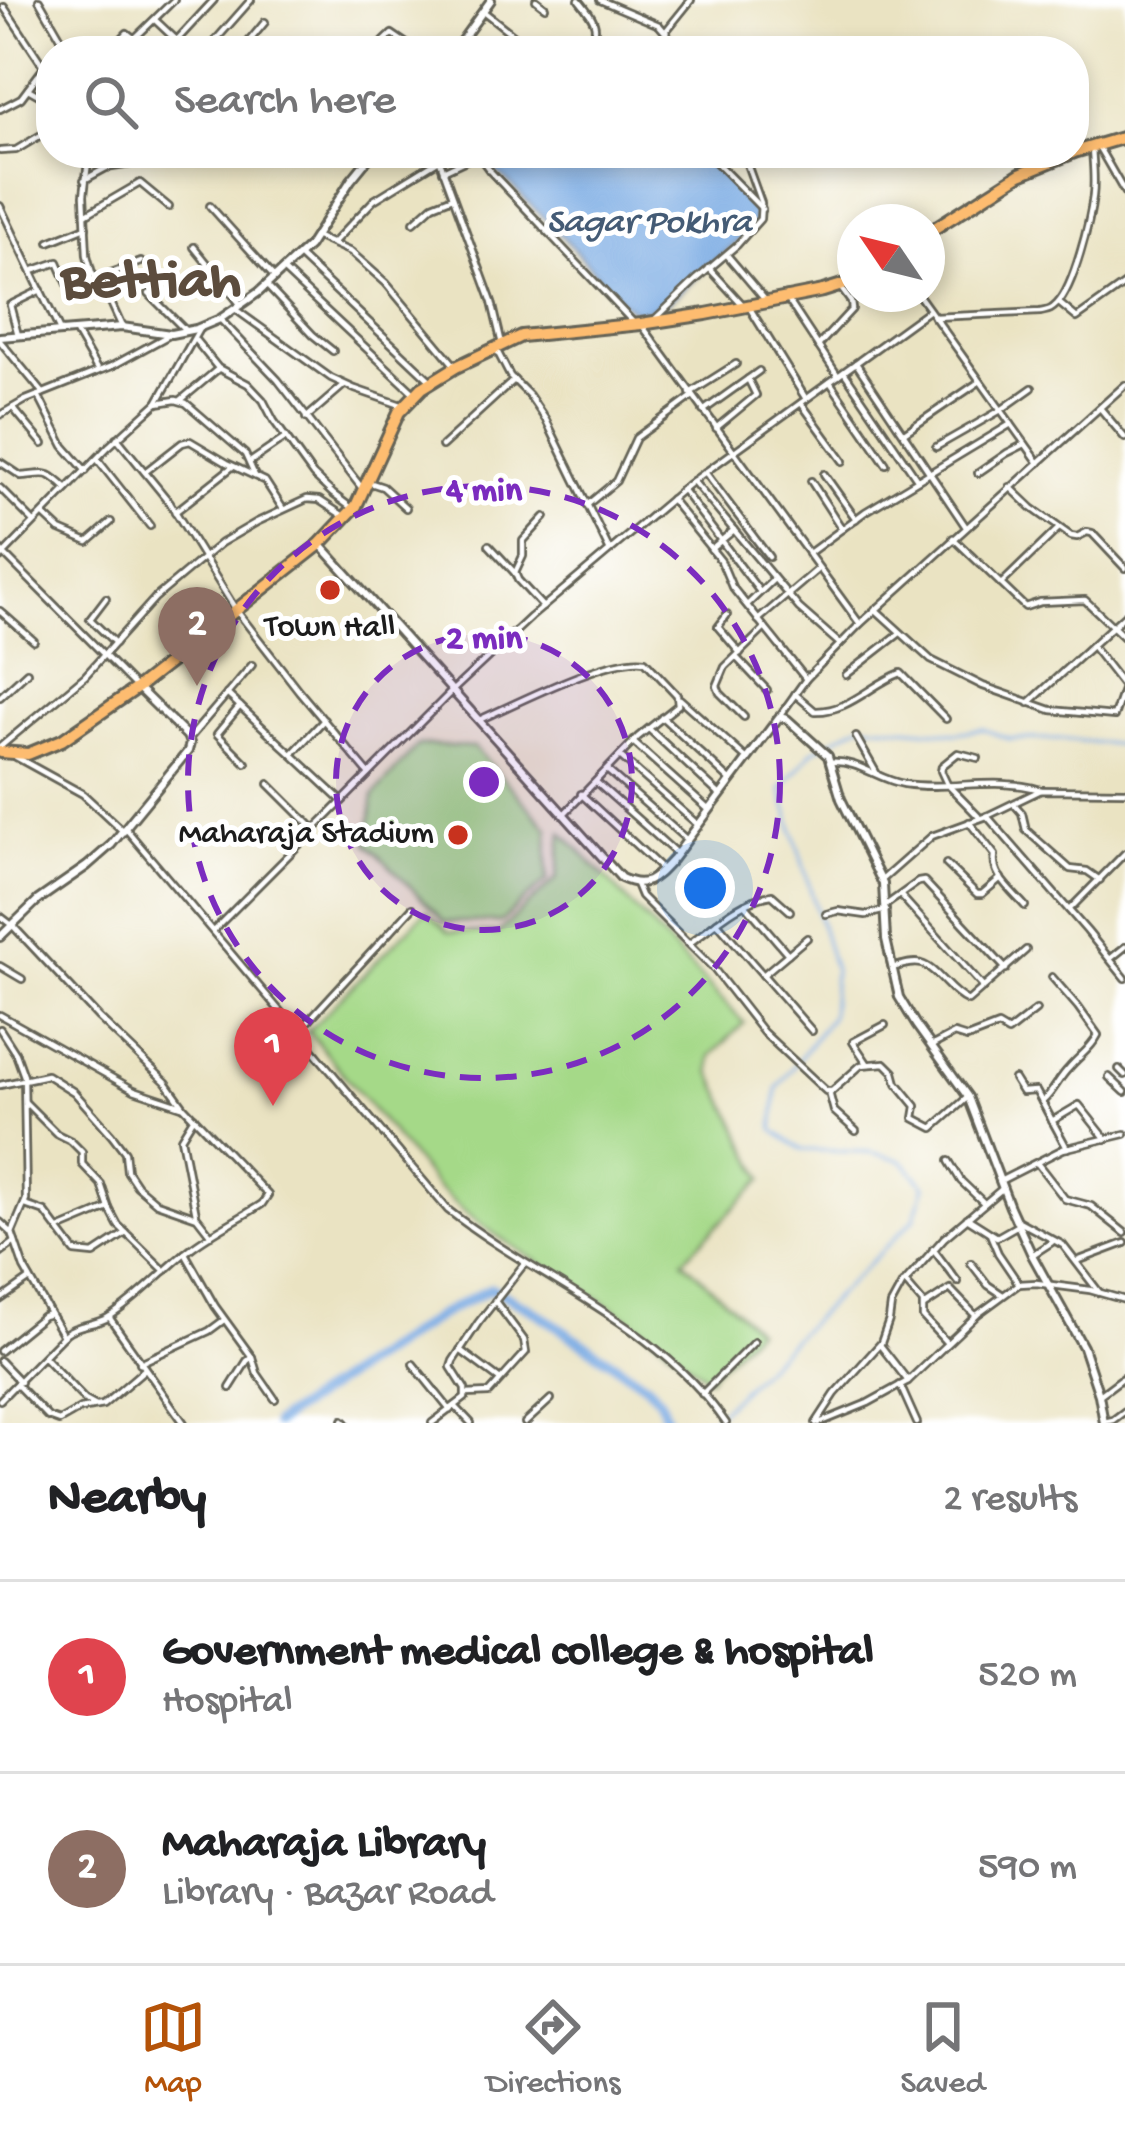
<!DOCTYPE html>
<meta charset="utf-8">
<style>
:root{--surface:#fff;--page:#f6f6f6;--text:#202124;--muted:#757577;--line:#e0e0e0;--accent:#b45309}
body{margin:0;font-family:"Gochi Hand",sans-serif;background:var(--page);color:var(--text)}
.compass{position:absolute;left:837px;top:204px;width:108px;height:108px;border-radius:50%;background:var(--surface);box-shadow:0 6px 18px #0003;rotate:305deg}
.you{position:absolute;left:705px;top:888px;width:42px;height:42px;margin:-30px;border:9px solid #fff;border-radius:50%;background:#1a73e8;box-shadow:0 0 0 18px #1a73e833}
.badge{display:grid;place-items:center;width:78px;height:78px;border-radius:50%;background:var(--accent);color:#fff;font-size:39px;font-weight:700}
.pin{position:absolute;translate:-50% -99px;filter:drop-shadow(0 3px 6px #0008)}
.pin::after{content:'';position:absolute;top:63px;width:42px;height:36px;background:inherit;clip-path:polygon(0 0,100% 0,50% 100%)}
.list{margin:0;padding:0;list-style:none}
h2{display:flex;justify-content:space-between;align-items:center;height:156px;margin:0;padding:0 48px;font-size:51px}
h2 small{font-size:39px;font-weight:400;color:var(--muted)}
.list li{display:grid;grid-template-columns:78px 1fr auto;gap:36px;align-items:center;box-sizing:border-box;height:192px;padding:0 48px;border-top:3px solid var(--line)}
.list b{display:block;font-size:45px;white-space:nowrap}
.list p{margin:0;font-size:39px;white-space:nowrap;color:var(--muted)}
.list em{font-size:39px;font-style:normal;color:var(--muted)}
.icon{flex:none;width:66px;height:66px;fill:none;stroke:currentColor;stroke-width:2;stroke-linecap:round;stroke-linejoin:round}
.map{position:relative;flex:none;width:1125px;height:1423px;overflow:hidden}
.search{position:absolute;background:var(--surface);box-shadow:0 6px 18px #0003;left:36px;right:36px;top:36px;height:132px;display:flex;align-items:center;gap:30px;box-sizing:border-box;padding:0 42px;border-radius:48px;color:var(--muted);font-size:45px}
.sheet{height:540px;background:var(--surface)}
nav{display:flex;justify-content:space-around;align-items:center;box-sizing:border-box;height:168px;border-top:3px solid var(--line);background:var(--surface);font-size:33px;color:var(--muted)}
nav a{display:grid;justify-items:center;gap:6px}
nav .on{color:var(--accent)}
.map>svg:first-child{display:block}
.green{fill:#a5d988;stroke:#607a52;stroke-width:3}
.water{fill:#76a8e2;stroke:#49627f;stroke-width:3}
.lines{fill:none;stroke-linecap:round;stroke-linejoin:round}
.stream{stroke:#76a8e2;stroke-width:3}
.river{stroke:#76a8e2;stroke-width:10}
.minor-casing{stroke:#646256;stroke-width:10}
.tertiary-casing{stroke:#646256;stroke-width:12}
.trunk-casing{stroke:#646256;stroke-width:16}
.minor{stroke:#fff;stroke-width:4.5}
.tertiary{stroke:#fff;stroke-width:6}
.trunk{stroke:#fdbc70;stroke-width:10}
.ring{fill:none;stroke:#7b2cbf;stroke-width:6;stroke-dasharray:21 15}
.poi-dot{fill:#c8321e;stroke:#fff;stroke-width:4.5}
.labels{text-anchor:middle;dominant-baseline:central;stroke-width:10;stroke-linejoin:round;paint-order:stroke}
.poi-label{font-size:33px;fill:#1c1c1c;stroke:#fff}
.water-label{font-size:36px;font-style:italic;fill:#445b75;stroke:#fff}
.town-label{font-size:57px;font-weight:bold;fill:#5c4c3d;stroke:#fff}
.centre{fill:#7b2cbf;stroke:#fff;stroke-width:6}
.ring-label{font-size:36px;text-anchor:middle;font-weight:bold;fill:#7b2cbf;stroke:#fff;stroke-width:10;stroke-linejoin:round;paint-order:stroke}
</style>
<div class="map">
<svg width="1125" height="1423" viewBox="0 0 1125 1423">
<rect width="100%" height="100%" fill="#fff"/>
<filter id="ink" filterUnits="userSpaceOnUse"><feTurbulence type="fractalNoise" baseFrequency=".00833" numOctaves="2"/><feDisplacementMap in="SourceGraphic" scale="24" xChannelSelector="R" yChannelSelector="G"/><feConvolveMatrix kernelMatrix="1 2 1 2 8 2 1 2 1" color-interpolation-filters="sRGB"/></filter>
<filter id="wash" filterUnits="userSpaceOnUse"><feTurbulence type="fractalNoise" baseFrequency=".004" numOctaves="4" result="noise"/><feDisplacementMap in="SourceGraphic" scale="48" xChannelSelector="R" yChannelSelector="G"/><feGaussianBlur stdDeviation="2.7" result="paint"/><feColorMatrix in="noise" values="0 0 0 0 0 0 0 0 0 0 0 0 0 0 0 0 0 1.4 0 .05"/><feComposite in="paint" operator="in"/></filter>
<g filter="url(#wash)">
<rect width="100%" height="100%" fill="#eae3c2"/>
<g class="green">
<polygon points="418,745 474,747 548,828 547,880 501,922 445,922 367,843 374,795"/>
<path d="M562,832l182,191 -33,33v16l52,107 -80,81 73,69 -48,49c-29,-22 -58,-46 -90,-67 -63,-41 -129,-72 -183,-126l-127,-154 118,-120 23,21 49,1 59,-55z"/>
</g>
<polygon class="water" points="489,153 699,153 759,212 753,224 738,242 665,305 637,313 621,302 571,246 508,182 490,167"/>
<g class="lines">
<polyline class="stream" points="708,1423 914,1219 925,1186 902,1160 870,1152 802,1150 773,1130 777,1089 831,1016 834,970 781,789 813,751 861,724 955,733 983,729 1009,739 1059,739 1125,745"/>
<polyline class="river" points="275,1423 440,1315 491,1288 533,1310 648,1386 660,1400 668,1423"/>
</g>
</g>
<g filter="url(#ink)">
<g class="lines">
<defs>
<g id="minor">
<polyline points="39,0 61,38 62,43 56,51"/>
<polyline points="536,0 545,7"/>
<path d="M579,0c17,21 24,30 3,51"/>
<polyline points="600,0 659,25 681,51"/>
<polyline points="4,7 44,67"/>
<polyline points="483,11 531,49"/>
<polyline points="155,20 188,51"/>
<polyline points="666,31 691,0"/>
<polyline points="135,38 174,0"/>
<polyline points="594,38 604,51"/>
<polyline points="177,40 214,0"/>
<polyline points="110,51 127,33 150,51"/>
<polyline points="206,51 251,0"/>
<polyline points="241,51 265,22"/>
<polyline points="374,51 392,34 417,51"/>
<polyline points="28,89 51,102"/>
<polyline points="0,109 21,98 51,58"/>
<polyline points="1098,146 1125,193"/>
<polyline points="0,151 16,150 51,129"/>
<polyline points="89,153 84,195 87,255 92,273 107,294 122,327"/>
<polyline points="172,153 177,157"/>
<polyline points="437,153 492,302 501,340"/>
<polyline points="482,153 482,160 490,171 632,321"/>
<polyline points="707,153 762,209"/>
<polyline points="443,171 481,153"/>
<polyline points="84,180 106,168 131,164"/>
<polyline points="0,206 60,331"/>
<polyline points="210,206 275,278"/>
<polyline points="85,215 140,183 169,207"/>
<polyline points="414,222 433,205 453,197"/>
<polyline points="317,237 351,252 386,283 456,367"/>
<polyline points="49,242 86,227"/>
<polyline points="333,243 374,200 439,160"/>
<polyline points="194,247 241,305"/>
<polyline points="727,255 766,301"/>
<polyline points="300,257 431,381"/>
<polyline points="709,268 744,306"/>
<polyline points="283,270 415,394"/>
<polyline points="32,271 58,262 70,289"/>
<polyline points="95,279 141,262"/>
<polyline points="267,286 313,335 333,351"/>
<polyline points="149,294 186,331"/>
<polyline points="918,294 1039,463"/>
<polyline points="788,300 838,376"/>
<polyline points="1059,303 1077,318 1125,284"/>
<polyline points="749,307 806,399"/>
<polyline points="235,309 331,378 355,389 404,406"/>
<path d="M934,317l106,-5c9,-2 10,-1 17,-8 17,-17 33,-83 36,-108 2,-16 0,-32 -1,-48"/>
<polyline points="220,319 278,380 361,487"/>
<polyline points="654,320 697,279 737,245 760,219 761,203 743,153"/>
<polyline points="641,324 860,624"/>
<polyline points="75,331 98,371"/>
<polyline points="18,335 10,305 41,290"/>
<polyline points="0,341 43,393"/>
<polyline points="196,341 218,368 248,384 263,400 274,421 313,475 333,494 353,509"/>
<polyline points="818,346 852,309 851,302 840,287"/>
<polyline points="497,351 510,376 529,395 546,420 609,549"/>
<polyline points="856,363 966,527"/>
<polyline points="844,372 917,479"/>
<polyline points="830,382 886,464"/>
<polyline points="690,393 736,364"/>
<polyline points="38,395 64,446 86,471"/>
<polyline points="181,400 218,369"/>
<polyline points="157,403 176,400 186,403 245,454 255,476"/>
<polyline points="801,403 843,461"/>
<polyline points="13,408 43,444"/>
<polyline points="1100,408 1125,438"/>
<polyline points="703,411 759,371"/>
<polyline points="0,415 26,400 114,365 171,334"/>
<polyline points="306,418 343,386"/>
<polyline points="716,428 756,395 748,379"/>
<polyline points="904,433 979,382"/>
<polyline points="117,438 170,503 236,610 299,691 369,774"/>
<polyline points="442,446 514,380"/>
<polyline points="936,447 1001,410 1032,388"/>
<polyline points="97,459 150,526"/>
<path d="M0,462l21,14c28,-2 24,-7 46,13"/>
<polyline points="250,462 285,438"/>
<polyline points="145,472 182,443 190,441 227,463 265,481 283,509"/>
<polyline points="705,472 769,557"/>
<polyline points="978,473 1007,453 1025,444"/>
<polyline points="824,474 856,519"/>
<polyline points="693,481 799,608 840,644"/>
<polyline points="811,481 842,529"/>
<polyline points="368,482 383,487 406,508"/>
<polyline points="1010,487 1032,508 1071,536 1077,537 1087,532 1092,533 1125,568"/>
<polyline points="0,488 34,522"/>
<polyline points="682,489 760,592"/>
<polyline points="671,499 721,561 732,587 806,679"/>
<polyline points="587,505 616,481 636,438 693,396"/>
<polyline points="175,512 232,467"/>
<polyline points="44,515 60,530 88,542 111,522"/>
<polyline points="953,538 1001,584 1059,528"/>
<polyline points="489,545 515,573"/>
<polyline points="711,549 734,530"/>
<polyline points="0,550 137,688"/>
<polyline points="808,554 865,512 1011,424"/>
<polyline points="0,558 108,447 157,403 199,329"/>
<polyline points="1001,584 1025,607 1040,602 1085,600 1125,638"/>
<polyline points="106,598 90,619 115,643"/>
<polyline points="747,605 773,580"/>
<polyline points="543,607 518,580 515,573 523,556 523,541 545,517"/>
<polyline points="875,609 931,660 983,686 1051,710 1114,716 1124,687 1092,646"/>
<polyline points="0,611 34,641"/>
<polyline points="727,615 718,627 740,653"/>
<polyline points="758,620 818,569"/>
<polyline points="736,657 767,690"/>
<polyline points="846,675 900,633"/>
<polyline points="227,694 342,801"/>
<path d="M795,694l20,17c34,1 56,-27 86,-38l45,46"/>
<polyline points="0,697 27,672"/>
<polyline points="680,699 747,759"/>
<polyline points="1029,703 1125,615"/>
<polyline points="240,706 217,734 246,763"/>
<polyline points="662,717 730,780"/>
<polyline points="744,717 720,693 717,686 725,667 765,628"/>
<polyline points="779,717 806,679 860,624 1125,385"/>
<path d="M479,720c36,-16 131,-65 166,-59l32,34 1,10 -40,32 -74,77"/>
<polyline points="649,729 720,795"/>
<polyline points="856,737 877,774"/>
<polyline points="188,740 252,665"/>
<polyline points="633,742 709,810"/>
<polyline points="0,747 85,676 155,598 221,543 257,522 307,499 319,500 342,515"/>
<polyline points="292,754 324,720"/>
<polyline points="620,756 697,824"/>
<polyline points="16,757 83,794 124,832"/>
<polyline points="978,758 958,753 942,766 941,771 947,784 980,818"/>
<path d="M830,762c29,-2 48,18 74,22 46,7 92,-8 137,6"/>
<polyline points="607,770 687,840"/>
<polyline points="596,782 677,854"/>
<polyline points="269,784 314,829"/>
<polyline points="581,794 663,870"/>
<polyline points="1014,804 1022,813 1026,830 1070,869 1087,871 1100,880"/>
<polyline points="987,816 1087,931 1125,978"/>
<path d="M969,822l26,33c-4,20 16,35 30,51"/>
<path d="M126,829l322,381c92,72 210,113 278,213"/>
<polyline points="946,864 977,894 982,894 1001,878"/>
<polyline points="882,880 932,836 987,816 1041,790 1125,791"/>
<polyline points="636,884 641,896 713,968 763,1032 826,1091 832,1091 861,1065 885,1063 894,1072 897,1083 916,1106 914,1118 933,1128 968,1097"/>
<polyline points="901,896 984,988"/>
<polyline points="745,904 788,954"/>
<polyline points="886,905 918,882 924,881 1006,969"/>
<polyline points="1069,910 1125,853"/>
<polyline points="826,914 838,911 866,915 886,910"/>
<path d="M0,916l13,10 86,92 67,64 18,25 84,88 -6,9c-23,15 -50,28 -72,45 -28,22 -51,49 -81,68 -14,9 -30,6 -43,16l-66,67"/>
<polyline points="717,922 812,1031"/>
<polyline points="213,931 452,691 531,617 689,484 929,310"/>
<path d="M690,943c25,-19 50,-43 82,-48l18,16"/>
<polyline points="1110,959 1125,947"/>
<polyline points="0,966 22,979"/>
<path d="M892,968c8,-2 21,-7 29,-4 16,4 28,29 47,37l58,-51"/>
<polyline points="763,975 807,938"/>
<polyline points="0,1015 134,1090 182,1106"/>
<polyline points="0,1029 16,1054 24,1076 26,1200 12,1233 24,1268 63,1336"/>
<polyline points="298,1032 412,908"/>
<polyline points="931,1046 954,1034 967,1038 998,1026 1008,1032 1036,1010"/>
<polyline points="867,1063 853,1042 885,1025"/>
<polyline points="1119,1069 1125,1075"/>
<polyline points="1109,1077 1125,1092"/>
<polyline points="1014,1079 1022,1092 1036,1091 1067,1148"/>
<polyline points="0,1085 47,1075 74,1092 112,1135 125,1152 127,1171 137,1186 157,1203 197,1217 211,1235"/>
<polyline points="829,1092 834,1111 856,1131"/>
<polyline points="25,1102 57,1134 71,1141 82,1152 82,1164 101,1184 109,1208 118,1225 165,1271"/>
<path d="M1042,1102c12,-10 16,-23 27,-34 10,-12 22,-19 29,-33l-20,-28 -26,-30"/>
<polyline points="194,1117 181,1138 196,1214"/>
<polyline points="1052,1121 1079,1105 1106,1139"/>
<polyline points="949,1161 961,1181 984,1203"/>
<polyline points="1037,1163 1065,1199 1091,1206 1125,1233"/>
<polyline points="1000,1181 1063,1149 1125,1134"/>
<polyline points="25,1205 45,1212 75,1252 94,1254 126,1233"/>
<polyline points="967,1218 997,1237 1018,1225"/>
<polyline points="1015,1219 1063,1245 1099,1292"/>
<polyline points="0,1222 12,1233"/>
<polyline points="59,1229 109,1208"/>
<polyline points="990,1234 998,1253 1019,1284"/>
<polyline points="933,1249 958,1282"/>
<polyline points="0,1253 15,1242"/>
<polyline points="185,1253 215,1306 252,1357 257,1373 275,1399"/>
<polyline points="1032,1255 1052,1242"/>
<polyline points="1077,1261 1125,1243"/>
<polyline points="971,1263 988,1285 1003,1295"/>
<polyline points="0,1300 30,1279"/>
<polyline points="924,1306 950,1289 974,1314"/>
<polyline points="109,1317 184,1423"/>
<polyline points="947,1343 923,1317 923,1303 905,1282 944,1238 1003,1188"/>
<polyline points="880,1345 908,1381"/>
<polyline points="460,1350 499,1379"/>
<polyline points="0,1351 43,1316 50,1314"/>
<polyline points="44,1357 85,1400 96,1406"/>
<polyline points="0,1361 20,1382"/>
<polyline points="140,1363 209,1331 224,1320"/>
<polyline points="413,1364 450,1410"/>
<polyline points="17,1385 48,1417 59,1421 80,1409 103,1405 145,1369"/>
<polyline points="900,1385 917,1423"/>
<polyline points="230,1388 247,1361 252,1357"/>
<polyline points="467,1394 489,1393 526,1352 524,1340 495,1301"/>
<polyline points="702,1394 754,1342"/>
<polyline points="1101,1394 1125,1376"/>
<polyline points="455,1406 471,1423"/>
<polyline points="343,1420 346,1423"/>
<polyline points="1104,1422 1113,1420 1125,1411"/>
<polyline points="432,1423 465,1398 465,1389 451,1367 453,1361 478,1323 525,1263"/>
<polyline points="525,1423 551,1399"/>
<polyline points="816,1423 835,1394 881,1343 889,1320 891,1305 903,1283"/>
<polyline points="819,1423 868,1403 908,1381 978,1314 1019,1284 1036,1283 1090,1290 1125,1300"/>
</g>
<g id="tertiary">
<polyline points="454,51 491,0"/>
<polyline points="0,337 122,327 171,334 196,329 220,319 259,292 309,246 351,180 373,153"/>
<path d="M320,544l301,334c26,12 34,0 52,-19l106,-142 8,2 41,37 13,43 42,85 3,55 13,58 17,28 52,72 42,110 22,48 51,92 16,48 5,28"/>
<polyline points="0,937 38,900 87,866 111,845 188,751 190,743 187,736 138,688"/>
</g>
<g id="trunk">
<polyline points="1074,152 1125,137"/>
<polyline points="927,233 1020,174 1072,153"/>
<polyline points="0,752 28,754 62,740 137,688 320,544 356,506 399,412 422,388 456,367 521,336 641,324 706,314 823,291 855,281"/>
</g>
</defs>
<use href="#minor" class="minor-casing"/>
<use href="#tertiary" class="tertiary-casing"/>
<use href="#trunk" class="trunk-casing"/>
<use href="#minor" class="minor"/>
<use href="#tertiary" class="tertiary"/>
<use href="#trunk" class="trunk"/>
</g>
</g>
<circle cx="484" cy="782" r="148" fill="#7b2cbf" fill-opacity=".12"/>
<g class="ring">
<circle cx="484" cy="782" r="148"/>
<circle cx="484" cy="782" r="296"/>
</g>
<g class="poi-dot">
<circle cx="330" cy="590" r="12"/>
<circle cx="458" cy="835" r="12"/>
</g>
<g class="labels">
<g class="poi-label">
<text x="330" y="629">Town Hall</text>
<text x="434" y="835" text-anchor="end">Maharaja Stadium</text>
</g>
<g class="water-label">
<text x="649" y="224">Sagar Pokhra</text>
</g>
<g class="town-label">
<text x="151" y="284">Bettiah</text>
</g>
</g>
<circle cx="484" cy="782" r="18" class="centre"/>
<g class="ring-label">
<text x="484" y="499">4 min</text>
<text x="484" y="647">2 min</text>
</g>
</svg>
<svg class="compass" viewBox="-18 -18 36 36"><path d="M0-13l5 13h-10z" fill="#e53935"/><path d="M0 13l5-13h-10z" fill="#757577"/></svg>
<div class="you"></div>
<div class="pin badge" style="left:273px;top:1106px;background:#e0444e">1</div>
<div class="pin badge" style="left:197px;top:686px;background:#8d6e63">2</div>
<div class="search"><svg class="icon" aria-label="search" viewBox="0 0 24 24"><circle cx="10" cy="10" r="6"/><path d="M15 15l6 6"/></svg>Search here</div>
</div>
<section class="sheet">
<h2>Nearby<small>2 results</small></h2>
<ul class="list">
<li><span class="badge" style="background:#e0444e">1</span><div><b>Government medical college &amp; hospital</b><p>Hospital</p></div><em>520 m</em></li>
<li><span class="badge" style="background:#8d6e63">2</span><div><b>Maharaja Library</b><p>Library · Bazar Road</p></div><em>590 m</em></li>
</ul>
</section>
<nav>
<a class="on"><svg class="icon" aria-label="map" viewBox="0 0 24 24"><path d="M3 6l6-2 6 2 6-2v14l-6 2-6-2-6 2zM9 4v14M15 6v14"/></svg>Map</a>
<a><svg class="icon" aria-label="directions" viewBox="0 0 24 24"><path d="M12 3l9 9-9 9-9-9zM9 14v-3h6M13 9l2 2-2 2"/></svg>Directions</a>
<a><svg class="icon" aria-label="saved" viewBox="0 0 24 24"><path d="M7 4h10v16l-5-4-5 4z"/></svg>Saved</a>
</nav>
